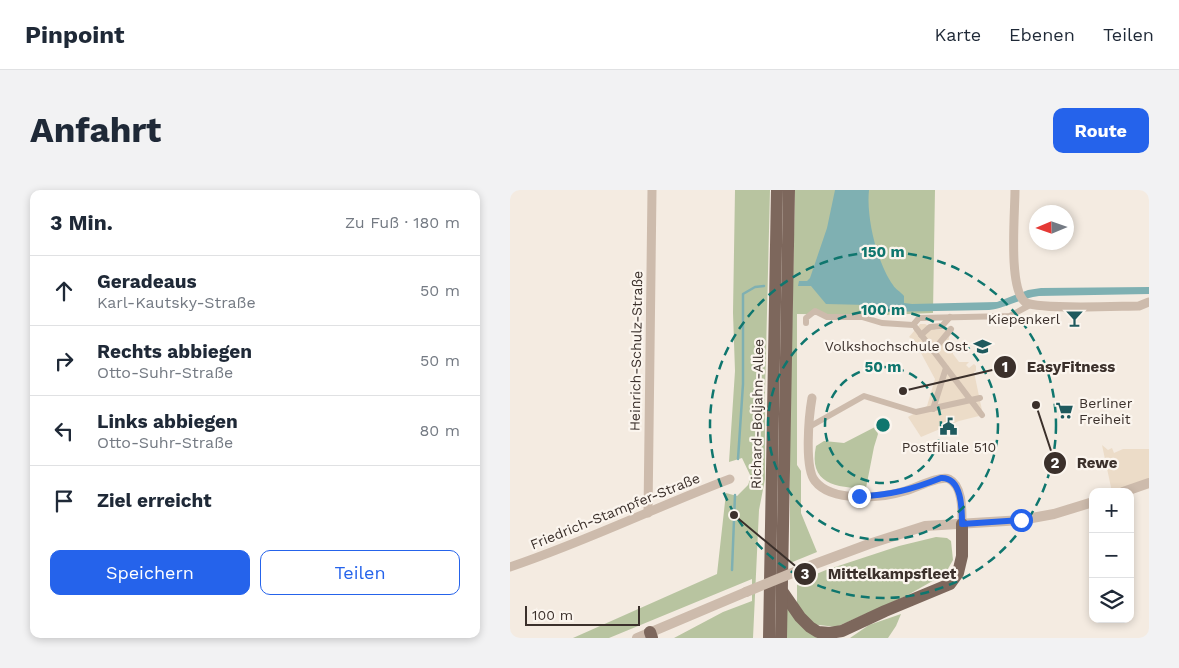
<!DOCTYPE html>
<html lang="de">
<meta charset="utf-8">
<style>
:root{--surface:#fff;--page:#f2f2f3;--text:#1f2937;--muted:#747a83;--line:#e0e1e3;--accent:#2563eb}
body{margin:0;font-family:"Work Sans",sans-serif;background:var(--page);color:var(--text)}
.controls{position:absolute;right:15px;bottom:15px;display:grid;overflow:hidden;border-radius:10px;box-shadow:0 2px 8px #0003}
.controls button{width:45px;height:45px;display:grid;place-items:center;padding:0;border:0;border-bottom:1px solid var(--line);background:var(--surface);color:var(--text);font:25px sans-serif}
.compass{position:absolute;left:519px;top:15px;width:45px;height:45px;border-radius:50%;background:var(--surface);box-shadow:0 2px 8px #0003;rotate:268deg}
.scale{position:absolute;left:15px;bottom:12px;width:115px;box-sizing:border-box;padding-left:5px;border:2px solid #3b302b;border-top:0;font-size:14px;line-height:18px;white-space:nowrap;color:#3b302b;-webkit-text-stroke:4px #fbf5ee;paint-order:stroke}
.stop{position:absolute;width:15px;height:15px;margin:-11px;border:4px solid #2563eb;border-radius:50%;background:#fff}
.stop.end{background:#2563eb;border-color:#fff;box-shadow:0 1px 5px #0008}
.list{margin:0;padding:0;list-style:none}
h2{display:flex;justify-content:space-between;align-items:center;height:65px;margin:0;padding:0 20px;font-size:21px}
h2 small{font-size:16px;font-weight:400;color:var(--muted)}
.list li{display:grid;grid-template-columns:32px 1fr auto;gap:15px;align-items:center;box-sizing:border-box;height:70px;padding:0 20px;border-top:1px solid var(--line)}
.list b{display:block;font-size:19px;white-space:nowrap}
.list p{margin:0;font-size:16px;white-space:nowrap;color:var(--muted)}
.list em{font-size:16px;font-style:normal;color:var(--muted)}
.actions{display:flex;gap:10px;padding:15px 20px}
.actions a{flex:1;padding:11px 0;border:1px solid var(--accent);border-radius:10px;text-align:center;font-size:18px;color:var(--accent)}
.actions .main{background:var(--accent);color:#fff}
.icon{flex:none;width:28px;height:28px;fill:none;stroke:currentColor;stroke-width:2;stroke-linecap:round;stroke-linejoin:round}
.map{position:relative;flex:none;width:639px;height:448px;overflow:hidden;border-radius:10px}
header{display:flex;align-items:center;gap:30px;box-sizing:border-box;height:70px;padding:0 25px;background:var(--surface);border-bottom:1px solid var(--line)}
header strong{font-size:24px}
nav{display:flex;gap:28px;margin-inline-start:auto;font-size:18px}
.intro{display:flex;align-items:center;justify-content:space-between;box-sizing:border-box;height:120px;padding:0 30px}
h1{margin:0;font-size:35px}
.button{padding:12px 22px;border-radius:10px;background:var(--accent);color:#fff;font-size:18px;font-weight:700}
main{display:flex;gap:30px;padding:0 30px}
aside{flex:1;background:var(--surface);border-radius:10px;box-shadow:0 2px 8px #0003}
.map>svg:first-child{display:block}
.green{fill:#b8c4a0}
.plaza{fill:#ecdcc8}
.water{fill:#7fb0b2}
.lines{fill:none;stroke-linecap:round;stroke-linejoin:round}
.stream{stroke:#7fb0b2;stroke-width:2.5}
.pedestrian{stroke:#cdbbac;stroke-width:6}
.minor{stroke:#cdbbac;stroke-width:9}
.tertiary{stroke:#cdbbac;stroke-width:10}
.primary{stroke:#7d675c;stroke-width:12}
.tertiary-bridge{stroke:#cdbbac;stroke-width:10}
.route{stroke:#2563eb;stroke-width:6}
.ring{fill:none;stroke:#0f766e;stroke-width:2.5;stroke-dasharray:9 6}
.labels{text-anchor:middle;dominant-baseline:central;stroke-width:4.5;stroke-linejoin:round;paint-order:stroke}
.poi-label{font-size:14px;fill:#3b302b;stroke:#fbf5ee;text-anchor:end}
.street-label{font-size:14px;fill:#3b302b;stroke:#fbf5ee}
.centre{fill:#0f766e;stroke:#fbf5ee;stroke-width:2.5}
.ring-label{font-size:15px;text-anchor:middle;font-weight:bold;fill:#0f766e;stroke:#fbf5ee;stroke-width:4.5;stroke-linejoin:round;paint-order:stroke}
.leader{fill:none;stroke:#3b302b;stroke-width:2}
.callout-dot{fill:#3b302b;stroke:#fbf5ee;stroke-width:2}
.mark-label{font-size:15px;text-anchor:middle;font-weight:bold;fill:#fff}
.callout-label{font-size:15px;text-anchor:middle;font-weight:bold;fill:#3b302b;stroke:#fbf5ee;stroke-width:4.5;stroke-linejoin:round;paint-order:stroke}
</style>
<header>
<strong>Pinpoint</strong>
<nav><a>Karte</a><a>Ebenen</a><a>Teilen</a></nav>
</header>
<div class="intro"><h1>Anfahrt</h1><a class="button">Route</a></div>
<main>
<aside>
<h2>3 Min.<small>Zu Fuß · 180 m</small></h2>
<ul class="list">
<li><svg class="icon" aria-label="ahead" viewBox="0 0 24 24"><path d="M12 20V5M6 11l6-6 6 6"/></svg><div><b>Geradeaus</b><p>Karl-Kautsky-Straße</p></div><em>50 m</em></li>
<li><svg class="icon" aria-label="right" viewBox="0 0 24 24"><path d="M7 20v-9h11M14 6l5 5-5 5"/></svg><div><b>Rechts abbiegen</b><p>Otto-Suhr-Straße</p></div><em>50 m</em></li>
<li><svg class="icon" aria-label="left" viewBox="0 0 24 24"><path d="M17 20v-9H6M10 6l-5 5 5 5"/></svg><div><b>Links abbiegen</b><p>Otto-Suhr-Straße</p></div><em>80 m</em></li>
<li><svg class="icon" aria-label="arrive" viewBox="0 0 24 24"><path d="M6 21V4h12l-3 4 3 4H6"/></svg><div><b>Ziel erreicht</b></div></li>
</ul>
<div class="actions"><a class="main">Speichern</a><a>Teilen</a></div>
</aside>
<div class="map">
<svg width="639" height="448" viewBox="0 0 639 448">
<rect width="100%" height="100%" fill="#f4ebe1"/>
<g class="green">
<polygon points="225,0 260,0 255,204 255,289 249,320 243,448 164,448 213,422 242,411 242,389 99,448 63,448 207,384 216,303 227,306 238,295 241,287 232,268 219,272 225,181 223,123"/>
<polygon points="285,0 425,0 423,123 374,125 287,124 287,275 291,281 291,323 307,362 280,373 280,226"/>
<path d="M365,237l3,7 -4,13 -8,41c-30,0 -58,-4 -50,-42l8,-5 20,2z"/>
<polygon points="426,347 437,348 441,351 443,370 435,384 396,406 326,437 301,434 287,414 287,392 316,380 389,356"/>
<polygon points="276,417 326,448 276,448"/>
<polygon points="391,424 386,436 378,448 340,448 359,435"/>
</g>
<g class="plaza">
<polygon points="410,134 415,134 426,140 435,139 439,136 444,141 439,147 439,155 443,159 443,164 449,172 459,172 456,175 459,178 464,174 466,176 466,181 464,182 473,225 449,231 411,247 398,227 417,216 425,189 404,150 399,147"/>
<polygon points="592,255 598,260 602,258 604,263 613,259 639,259 639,293 613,302 602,302"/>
</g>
<path class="water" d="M325,0h34c-3,27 8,73 24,95 2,4 8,7 11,11v7l8,1 85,-2 31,-12 13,-2 108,-1v7l-110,2c-18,2 -32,12 -50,14l-106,2 -15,-7 -42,-1 -15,-18h-13l1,-5h8l3,-3 17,-50z"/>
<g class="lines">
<g class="stream">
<polyline points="228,269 233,194 233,104 245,97 254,96"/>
<polyline points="222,380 225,305"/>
</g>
<g class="pedestrian">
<polyline points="296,133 296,128 305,121 317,127 352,127 372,133 403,135 409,128 500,126 520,115"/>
<polyline points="406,138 472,225"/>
<polyline points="411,145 420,137 432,136 440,127"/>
<polyline points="423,161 441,139"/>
<polyline points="423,219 436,178"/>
<polyline points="299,237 354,206 406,222 470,208"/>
</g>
<g class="minor">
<path d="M505,0c0,23 -7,98 10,112 11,8 96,4 114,4l10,-4"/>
<path d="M302,208c-3,17 -8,70 3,83 17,22 67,17 90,10 11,-3 35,-16 44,-12 14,7 13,32 13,45"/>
<polyline points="138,323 142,0"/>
<path d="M0,377c75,-25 146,-60 220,-88"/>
</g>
<g class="tertiary">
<polyline points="613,302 639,293"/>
<polyline points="297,377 359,354 415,336 511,330 544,324 583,312"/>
<polyline points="127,448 236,402"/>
</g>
<g class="primary">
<polyline points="272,401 290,427 300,437 308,442 320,443 332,441 375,421 440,394 448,383 452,366 452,334"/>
<polyline points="140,442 142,448"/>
<polyline points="259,448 267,0"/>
<polyline points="271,448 279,0"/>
</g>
<polyline class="tertiary-bridge" points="236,402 297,377"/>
</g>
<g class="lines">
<path class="route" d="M349,306c29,0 54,-7 82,-18 21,-1 21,31 21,46l59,-4"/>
</g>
<g class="ring">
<circle cx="373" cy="235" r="58"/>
<circle cx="373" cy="235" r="115"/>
<circle cx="373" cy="235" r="173"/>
</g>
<defs>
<symbol id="bar-bare" viewBox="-9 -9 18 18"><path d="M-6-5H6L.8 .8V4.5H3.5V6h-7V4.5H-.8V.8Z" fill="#1f5a5e" stroke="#fbf5ee" stroke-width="2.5" paint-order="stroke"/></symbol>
<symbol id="university-bare" viewBox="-9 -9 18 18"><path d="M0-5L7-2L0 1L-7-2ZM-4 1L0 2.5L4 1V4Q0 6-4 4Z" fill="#1f5a5e" stroke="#fbf5ee" stroke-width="2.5" paint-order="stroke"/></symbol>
<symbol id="supermarket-bare" viewBox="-9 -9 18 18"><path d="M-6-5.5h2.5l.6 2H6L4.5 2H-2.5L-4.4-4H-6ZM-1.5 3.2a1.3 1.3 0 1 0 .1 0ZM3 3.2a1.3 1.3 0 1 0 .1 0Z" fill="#1f5a5e" stroke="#fbf5ee" stroke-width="2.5" paint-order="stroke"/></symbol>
<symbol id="civic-bare" viewBox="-9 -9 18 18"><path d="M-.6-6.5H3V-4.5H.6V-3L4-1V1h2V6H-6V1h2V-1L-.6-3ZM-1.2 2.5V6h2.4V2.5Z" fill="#1f5a5e" stroke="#fbf5ee" stroke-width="2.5" paint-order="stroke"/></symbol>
</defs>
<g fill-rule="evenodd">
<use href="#bar-bare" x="552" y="116" width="25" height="25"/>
<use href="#university-bare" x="460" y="144" width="25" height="25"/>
<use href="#supermarket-bare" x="542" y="208" width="25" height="25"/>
<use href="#civic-bare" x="426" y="224" width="25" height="25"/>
</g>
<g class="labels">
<g class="poi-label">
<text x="550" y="129">Kiepenkerl</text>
<text x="458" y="156">Volkshochschule Ost</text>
<text x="569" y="213" text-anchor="start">Berliner<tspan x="569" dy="16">Freiheit</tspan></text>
<text x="439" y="257" text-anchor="middle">Postfiliale 510</text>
</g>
<g class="street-label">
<text transform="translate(126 161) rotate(-89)">Heinrich-Schulz-Straße</text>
<text transform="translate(247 224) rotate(-89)">Richard-Boljahn-Allee</text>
<text transform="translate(105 321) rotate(-22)">Friedrich-Stampfer-Straße</text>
</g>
</g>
<circle cx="373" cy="235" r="8" class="centre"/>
<g class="ring-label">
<text x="373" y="67">150 m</text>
<text x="373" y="125">100 m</text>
<text x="373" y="182">50 m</text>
</g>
<path class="leader" d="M393 201L495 177M526 215L545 273M224 325L295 384"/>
<g class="callout-dot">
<circle cx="393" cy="201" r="5"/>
<circle cx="526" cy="215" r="5"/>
<circle cx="224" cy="325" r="5"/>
<circle cx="495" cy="177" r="12"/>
<circle cx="545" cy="273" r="12"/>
<circle cx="295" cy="384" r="12"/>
</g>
<g class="mark-label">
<text x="495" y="182">1</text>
<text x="545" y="278">2</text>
<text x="295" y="389">3</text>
</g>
<g class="callout-label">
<text x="561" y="182">EasyFitness</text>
<text x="587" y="278">Rewe</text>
<text x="382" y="389">Mittelkampsfleet</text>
</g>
</svg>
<div class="controls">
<button>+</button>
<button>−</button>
<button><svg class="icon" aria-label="layers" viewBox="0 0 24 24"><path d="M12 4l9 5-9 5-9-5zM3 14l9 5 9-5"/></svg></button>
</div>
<svg class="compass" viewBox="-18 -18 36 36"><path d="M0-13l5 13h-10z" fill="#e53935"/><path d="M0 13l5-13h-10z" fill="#747a83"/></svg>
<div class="scale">100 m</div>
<div class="stop" style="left:511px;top:330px"></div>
<div class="stop end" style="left:349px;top:306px"></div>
</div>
</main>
